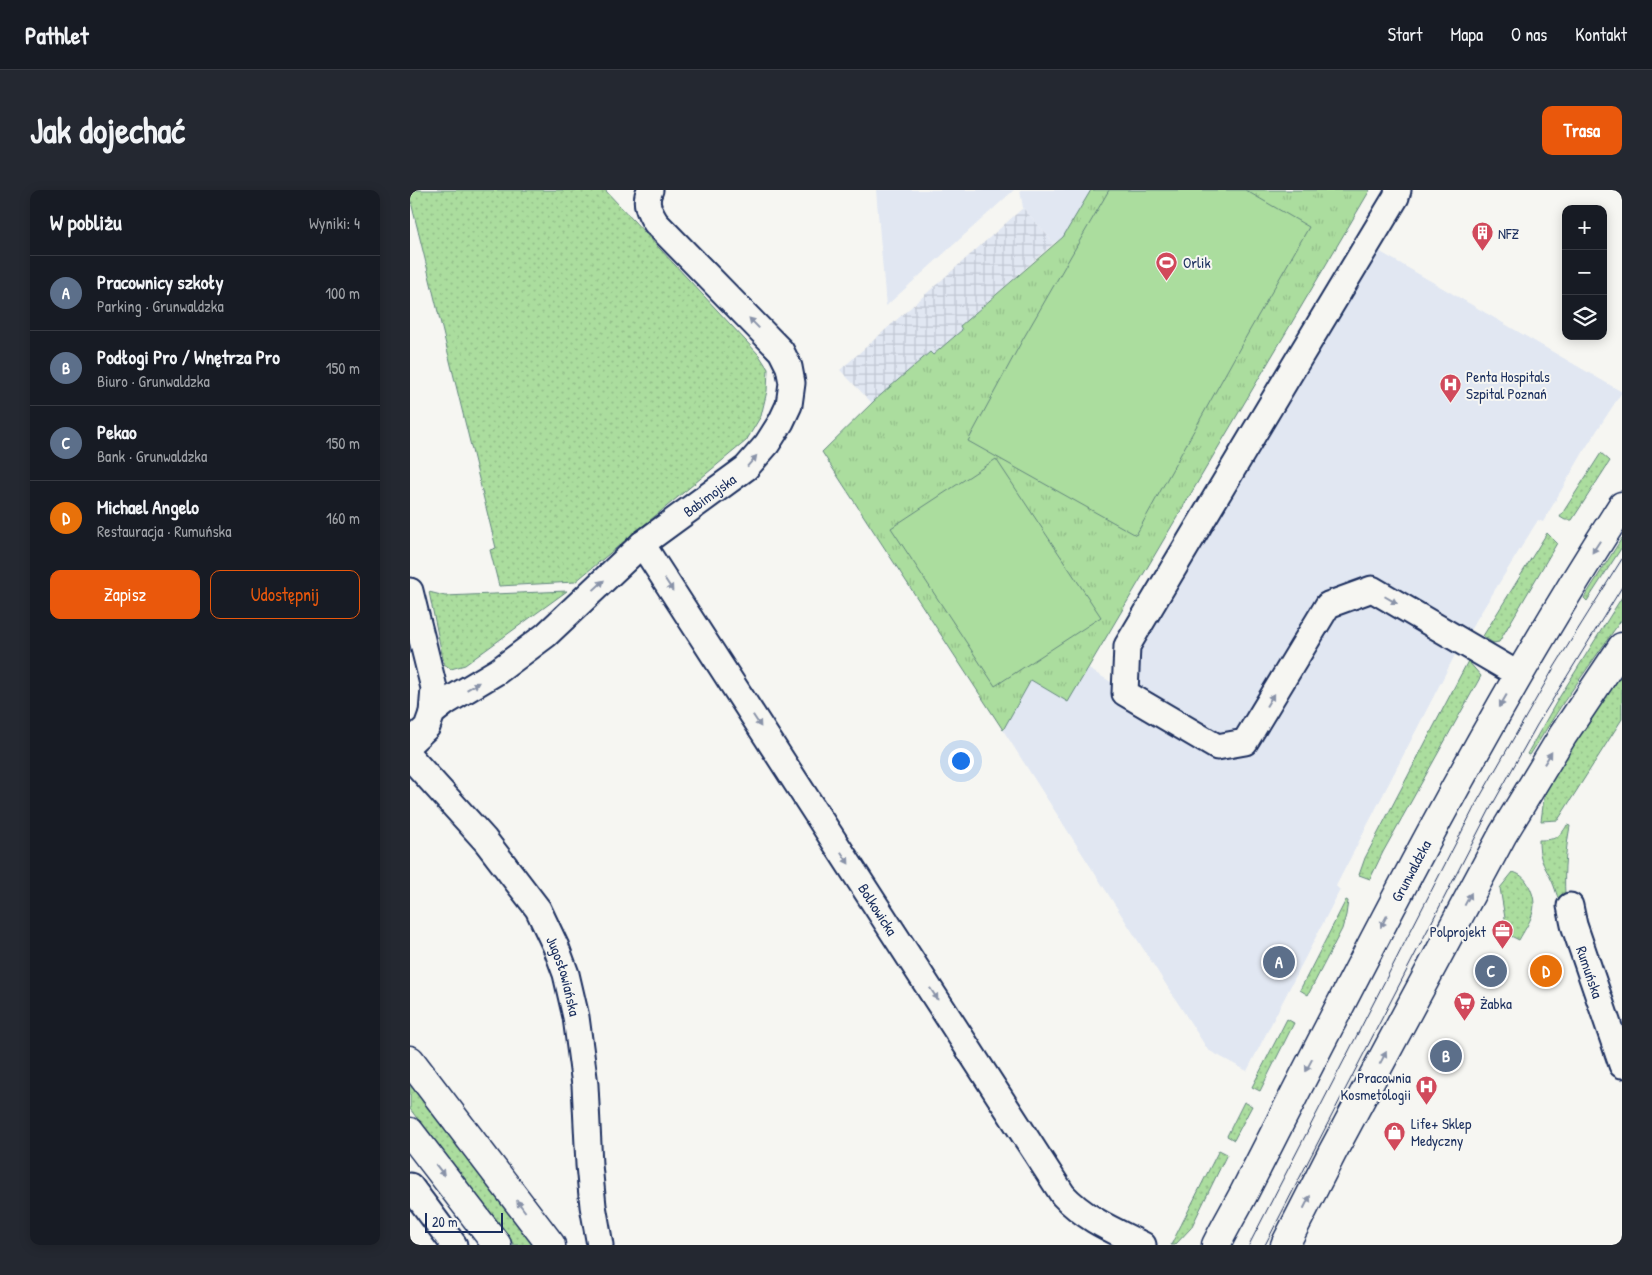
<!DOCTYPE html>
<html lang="pl">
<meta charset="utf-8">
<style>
:root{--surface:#171b24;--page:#242831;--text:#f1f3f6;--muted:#9ea1a6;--line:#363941;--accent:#ea580c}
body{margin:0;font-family:"Patrick Hand",sans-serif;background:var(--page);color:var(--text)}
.controls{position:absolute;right:15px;top:15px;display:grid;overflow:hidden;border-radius:10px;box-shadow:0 2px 12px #0003}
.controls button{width:45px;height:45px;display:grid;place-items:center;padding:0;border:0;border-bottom:1px solid var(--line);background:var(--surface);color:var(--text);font:25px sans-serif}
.scale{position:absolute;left:15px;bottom:12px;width:78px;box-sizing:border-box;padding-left:5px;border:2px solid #1b2f5e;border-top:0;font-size:14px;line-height:18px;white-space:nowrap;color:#1b2f5e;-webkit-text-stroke:4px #f6f6f2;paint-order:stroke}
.you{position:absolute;left:550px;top:570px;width:18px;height:18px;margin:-12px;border:4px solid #fff;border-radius:50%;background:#1a73e8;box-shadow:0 0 0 8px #1a73e833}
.badge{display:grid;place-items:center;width:32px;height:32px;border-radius:50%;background:var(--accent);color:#fff;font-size:16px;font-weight:700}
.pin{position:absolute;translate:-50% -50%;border:2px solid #fff;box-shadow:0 1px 5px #0006}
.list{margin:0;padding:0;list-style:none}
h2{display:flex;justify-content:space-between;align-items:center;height:65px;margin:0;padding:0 20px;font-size:21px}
h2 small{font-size:16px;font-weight:400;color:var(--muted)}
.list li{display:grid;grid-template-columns:32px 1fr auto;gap:15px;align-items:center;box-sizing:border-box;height:75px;padding:0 20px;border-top:1px solid var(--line)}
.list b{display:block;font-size:19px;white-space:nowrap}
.list p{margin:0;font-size:16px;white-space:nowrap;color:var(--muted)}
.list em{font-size:16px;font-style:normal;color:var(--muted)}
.actions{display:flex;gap:10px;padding:15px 20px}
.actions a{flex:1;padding:11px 0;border:1px solid var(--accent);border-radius:10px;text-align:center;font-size:18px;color:var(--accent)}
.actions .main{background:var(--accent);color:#fff}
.icon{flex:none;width:28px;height:28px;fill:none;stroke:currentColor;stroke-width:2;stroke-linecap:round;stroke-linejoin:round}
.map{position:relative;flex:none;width:1212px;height:1055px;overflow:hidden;border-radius:10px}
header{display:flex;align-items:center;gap:30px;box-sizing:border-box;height:70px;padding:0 25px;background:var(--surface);border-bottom:1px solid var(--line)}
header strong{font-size:24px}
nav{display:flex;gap:28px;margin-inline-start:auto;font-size:18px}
.intro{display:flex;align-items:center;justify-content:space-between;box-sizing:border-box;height:120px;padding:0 30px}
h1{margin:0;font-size:35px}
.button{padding:12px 22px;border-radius:10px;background:var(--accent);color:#fff;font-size:18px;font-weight:700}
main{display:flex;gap:30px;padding:0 30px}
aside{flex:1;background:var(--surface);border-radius:10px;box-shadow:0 2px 12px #0003}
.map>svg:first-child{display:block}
.built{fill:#e1e7f2}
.industrial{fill:url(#industrial-grid)}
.grass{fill:url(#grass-dots);stroke:#63867e}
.park{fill:url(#park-tufts);stroke:#63867e}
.pitch{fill:#abdd9e;stroke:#63867e}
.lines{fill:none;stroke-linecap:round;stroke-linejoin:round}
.street-casing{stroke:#1b2f5e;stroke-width:29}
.secondary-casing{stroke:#1b2f5e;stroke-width:31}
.street{stroke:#f6f6f2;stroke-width:25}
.secondary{stroke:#f6f6f2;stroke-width:28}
.tram{stroke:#1b2f5e;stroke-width:1}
.oneway{fill:#8892a8}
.labels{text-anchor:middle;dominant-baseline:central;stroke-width:4;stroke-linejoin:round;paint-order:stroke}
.poi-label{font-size:15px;fill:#1b2f5e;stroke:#f6f6f2;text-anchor:start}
.street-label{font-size:15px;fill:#1b2f5e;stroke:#f6f6f2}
</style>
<header>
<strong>Pathlet</strong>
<nav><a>Start</a><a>Mapa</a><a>O nas</a><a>Kontakt</a></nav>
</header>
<div class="intro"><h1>Jak dojechać</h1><a class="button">Trasa</a></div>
<main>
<aside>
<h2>W pobliżu<small>Wyniki: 4</small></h2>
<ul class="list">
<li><span class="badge" style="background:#5c6f8a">A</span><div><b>Pracownicy szkoły</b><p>Parking · Grunwaldzka</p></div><em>100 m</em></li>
<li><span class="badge" style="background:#5c6f8a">B</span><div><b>Podłogi Pro / Wnętrza Pro</b><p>Biuro · Grunwaldzka</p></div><em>150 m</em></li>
<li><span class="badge" style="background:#5c6f8a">C</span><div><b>Pekao</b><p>Bank · Grunwaldzka</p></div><em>150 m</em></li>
<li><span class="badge" style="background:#e8710a">D</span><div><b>Michael Angelo</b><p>Restauracja · Rumuńska</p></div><em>160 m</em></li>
</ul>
<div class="actions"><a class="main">Zapisz</a><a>Udostępnij</a></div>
</aside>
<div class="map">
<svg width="1212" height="1055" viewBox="0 0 1212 1055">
<defs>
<pattern id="industrial-grid" width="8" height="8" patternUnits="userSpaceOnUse" patternTransform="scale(1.25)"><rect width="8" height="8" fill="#e1e7f2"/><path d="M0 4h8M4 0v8" fill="none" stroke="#c0c6d2"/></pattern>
<pattern id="grass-dots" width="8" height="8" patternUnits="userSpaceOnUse" patternTransform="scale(1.25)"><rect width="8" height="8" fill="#abdd9e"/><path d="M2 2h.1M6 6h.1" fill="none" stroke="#93be8a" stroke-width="1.8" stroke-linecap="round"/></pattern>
<pattern id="park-tufts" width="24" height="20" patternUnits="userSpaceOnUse" patternTransform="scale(1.25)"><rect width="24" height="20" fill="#abdd9e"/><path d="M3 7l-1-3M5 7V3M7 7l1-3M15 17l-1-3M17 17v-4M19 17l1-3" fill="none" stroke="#93be8a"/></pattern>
</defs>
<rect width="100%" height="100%" fill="#f6f6f2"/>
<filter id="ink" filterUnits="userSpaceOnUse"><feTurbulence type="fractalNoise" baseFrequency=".02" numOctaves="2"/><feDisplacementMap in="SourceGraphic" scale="10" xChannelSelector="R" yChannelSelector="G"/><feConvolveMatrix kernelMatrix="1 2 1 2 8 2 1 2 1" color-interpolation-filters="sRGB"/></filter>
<g filter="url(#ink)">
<g class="built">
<polygon points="466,0 604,0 476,116"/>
<polygon points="610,0 681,0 653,47 644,53 613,18"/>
<polygon points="967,60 1212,202 1175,259 1133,332 1128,330 1046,463 926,696 930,700 837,881 798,860 593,540 621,489 658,512 677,478 708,496"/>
</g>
<polygon class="industrial" points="613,18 644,53 550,136 553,140 523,166 520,162 462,213 430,180"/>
<g class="grass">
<polygon points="0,0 195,0 349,165 358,179 357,201 351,226 336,251 165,392 89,396 80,360 86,358 0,8"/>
<polygon points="1191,263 1200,271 1162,330 1155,330 1150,327"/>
<polygon points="1137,343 1147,353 1089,452 1083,453 1073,446"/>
<polygon points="1212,348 1212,357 1177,411 1174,408"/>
<polygon points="157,401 55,475 41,479 34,474 19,402 35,406"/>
<polygon points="1212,407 1212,429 1153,513 1120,565 1117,564 1147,511"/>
<polygon points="1058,471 1071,486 973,662 960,689 949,685 955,668"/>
<polygon points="1212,481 1212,529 1148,630 1131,631 1134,608 1137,597 1185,520"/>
<path d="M1157,635l3,1c-5,27 -7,53 -4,81 -9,-8 -8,-10 -12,-21 -8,-20 -15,-22 -15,-46 15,0 21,-2 28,-15z"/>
<path d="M1103,682c9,3 13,7 17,16 10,21 -1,34 -11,52l-20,-10 6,-12 -5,-30z"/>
<polygon points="936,710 938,711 936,725 932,739 898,805 890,800"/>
<polygon points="877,829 884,833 850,901 842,897"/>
<polygon points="0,893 124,1055 104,1055 0,919"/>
<polygon points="834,912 842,916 824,950 817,946"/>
<polygon points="809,960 817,964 781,1038 765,1055 761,1055"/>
</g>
<polygon class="park" points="681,0 960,0 658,512 621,490 593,540 412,262 464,211 520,162 523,165 552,140 550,136 653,47"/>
<g class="pitch">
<polygon points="699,0 835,0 899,37 837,145 726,345 558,251 613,149"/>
<polygon points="586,269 691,427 585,496 481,338"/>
</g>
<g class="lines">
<defs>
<g id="street">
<polyline points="988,0 986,7 877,188 717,456 715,503 807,557 835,552 918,415 962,399 1109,485"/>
<path id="s1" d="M232,354l421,651c22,24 52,36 80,50"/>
<polyline points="0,401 24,498 22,523"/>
<path id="s2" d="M0,553l17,-16 5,-14 14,-11 52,-31 48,-36 96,-91 104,-76 21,-24 14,-22 8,-17 3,-22 -3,-16 -8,-16 -125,-128c-7,-11 -12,-21 -6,-33"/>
<path id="s3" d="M0,567l75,83 53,69 18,38 10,27 10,43 9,68 4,80 4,41 7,39"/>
<path id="s4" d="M1160,716l4,19 48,140"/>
<polyline points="0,996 44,1055"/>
</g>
<g id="secondary">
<polyline points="0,870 141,1055"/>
<polyline points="0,942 87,1055"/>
<path id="s5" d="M806,1055c9,-18 19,-35 28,-52 119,-233 236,-467 378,-687"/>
<polyline points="875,1055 922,963 1093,644 1153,545 1212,457"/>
</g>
</defs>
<use href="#street" class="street-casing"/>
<use href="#secondary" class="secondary-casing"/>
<use href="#street" class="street"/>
<use href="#secondary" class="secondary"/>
<g class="tram">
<polyline points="839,1055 1067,612 1145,476 1212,369"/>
<polyline points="855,1055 1080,619 1127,535 1212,397"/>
</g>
</g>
<defs><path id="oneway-solid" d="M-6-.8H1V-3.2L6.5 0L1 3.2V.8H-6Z" transform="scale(1.25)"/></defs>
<g class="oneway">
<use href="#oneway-solid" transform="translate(344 133) rotate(-134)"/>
<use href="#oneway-solid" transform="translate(342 271) rotate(-49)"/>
<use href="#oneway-solid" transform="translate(1186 357) rotate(123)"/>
<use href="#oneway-solid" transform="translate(189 395) rotate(-43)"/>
<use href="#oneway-solid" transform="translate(259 395) rotate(57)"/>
<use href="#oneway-solid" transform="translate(981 410) rotate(30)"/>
<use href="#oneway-solid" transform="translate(63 496) rotate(-31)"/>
<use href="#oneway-solid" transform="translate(860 510) rotate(-59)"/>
<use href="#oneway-solid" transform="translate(1093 511) rotate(120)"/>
<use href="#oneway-solid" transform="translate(347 531) rotate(57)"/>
<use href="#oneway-solid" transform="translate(1138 568) rotate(-58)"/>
<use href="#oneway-solid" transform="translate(435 668) rotate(57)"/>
<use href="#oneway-solid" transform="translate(1058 709) rotate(-62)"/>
<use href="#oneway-solid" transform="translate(974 731) rotate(118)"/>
<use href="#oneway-solid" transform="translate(524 804) rotate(57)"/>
<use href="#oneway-solid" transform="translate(973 868) rotate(-62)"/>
<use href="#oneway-solid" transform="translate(899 875) rotate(118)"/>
<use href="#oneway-solid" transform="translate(30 980) rotate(52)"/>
<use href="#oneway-solid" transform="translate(897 1012) rotate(-63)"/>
<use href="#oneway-solid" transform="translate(111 1016) rotate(-127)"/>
</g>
</g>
<defs>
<symbol id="building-pin" viewBox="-11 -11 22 30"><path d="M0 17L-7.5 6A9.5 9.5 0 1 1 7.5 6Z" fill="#d1495b" stroke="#f6f6f2"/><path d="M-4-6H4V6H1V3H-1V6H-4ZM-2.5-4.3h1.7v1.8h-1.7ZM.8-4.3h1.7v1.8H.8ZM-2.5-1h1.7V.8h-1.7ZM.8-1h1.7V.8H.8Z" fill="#fff"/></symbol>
<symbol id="stadium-pin" viewBox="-11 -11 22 30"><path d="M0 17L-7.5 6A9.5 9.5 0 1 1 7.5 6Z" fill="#d1495b" stroke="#f6f6f2"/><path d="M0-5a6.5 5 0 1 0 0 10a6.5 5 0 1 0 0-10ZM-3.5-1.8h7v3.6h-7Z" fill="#fff"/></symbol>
<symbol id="hospital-pin" viewBox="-11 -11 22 30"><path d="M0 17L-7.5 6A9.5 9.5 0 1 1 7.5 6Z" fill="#d1495b" stroke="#f6f6f2"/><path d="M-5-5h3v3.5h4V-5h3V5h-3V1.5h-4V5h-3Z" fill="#fff"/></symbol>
<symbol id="office-pin" viewBox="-11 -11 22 30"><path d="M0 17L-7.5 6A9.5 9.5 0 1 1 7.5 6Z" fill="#d1495b" stroke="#f6f6f2"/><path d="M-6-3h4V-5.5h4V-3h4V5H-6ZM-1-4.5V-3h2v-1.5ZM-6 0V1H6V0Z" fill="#fff"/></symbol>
<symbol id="supermarket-pin" viewBox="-11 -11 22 30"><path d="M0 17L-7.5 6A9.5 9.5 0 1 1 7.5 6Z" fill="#d1495b" stroke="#f6f6f2"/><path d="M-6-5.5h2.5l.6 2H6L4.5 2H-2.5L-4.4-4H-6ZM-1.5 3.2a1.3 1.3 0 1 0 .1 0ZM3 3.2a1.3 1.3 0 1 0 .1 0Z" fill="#fff"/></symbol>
<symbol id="shop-pin" viewBox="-11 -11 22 30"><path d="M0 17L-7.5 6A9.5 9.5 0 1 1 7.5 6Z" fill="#d1495b" stroke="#f6f6f2"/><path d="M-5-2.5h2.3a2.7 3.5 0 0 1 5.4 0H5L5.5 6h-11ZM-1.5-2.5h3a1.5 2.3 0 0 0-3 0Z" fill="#fff"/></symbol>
</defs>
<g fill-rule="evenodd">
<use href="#building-pin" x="1060" y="30" width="25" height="34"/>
<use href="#stadium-pin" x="744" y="60" width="25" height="34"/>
<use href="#hospital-pin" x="1028" y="182" width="25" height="34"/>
<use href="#office-pin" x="1080" y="728" width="25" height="34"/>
<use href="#supermarket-pin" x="1042" y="800" width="25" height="34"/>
<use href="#hospital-pin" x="1004" y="884" width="25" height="34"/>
<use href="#shop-pin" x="972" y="930" width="25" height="34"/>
</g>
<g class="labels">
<g class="poi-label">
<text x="1088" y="43">NFZ</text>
<text x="773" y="72">Orlik</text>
<text x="1056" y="186">Penta Hospitals<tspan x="1056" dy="17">Szpital Poznań</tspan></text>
<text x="1076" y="741" text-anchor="end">Polprojekt</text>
<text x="1070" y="813">Żabka</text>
<text x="1001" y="887" text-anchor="end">Pracownia<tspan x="1001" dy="17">Kosmetologii</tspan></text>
<text x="1001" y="933">Life+ Sklep<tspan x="1001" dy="17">Medyczny</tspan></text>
</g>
<g class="street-label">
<text stroke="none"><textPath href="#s2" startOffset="392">Babimojska</textPath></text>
<text stroke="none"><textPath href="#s5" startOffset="422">Grunwaldzka</textPath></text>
<text stroke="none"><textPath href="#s1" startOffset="435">Bolkowicka</textPath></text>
<text stroke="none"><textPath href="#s4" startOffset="69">Rumuńska</textPath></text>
<text stroke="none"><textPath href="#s3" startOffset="271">Jugosłowiańska</textPath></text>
</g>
</g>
</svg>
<div class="controls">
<button>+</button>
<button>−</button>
<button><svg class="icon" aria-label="layers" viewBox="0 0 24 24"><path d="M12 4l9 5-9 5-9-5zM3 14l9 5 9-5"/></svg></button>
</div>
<div class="scale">20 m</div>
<div class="you"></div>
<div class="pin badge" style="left:869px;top:772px;background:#5c6f8a">A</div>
<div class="pin badge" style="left:1036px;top:866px;background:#5c6f8a">B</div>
<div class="pin badge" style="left:1081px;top:781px;background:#5c6f8a">C</div>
<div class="pin badge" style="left:1136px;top:781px;background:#e8710a">D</div>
</div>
</main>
